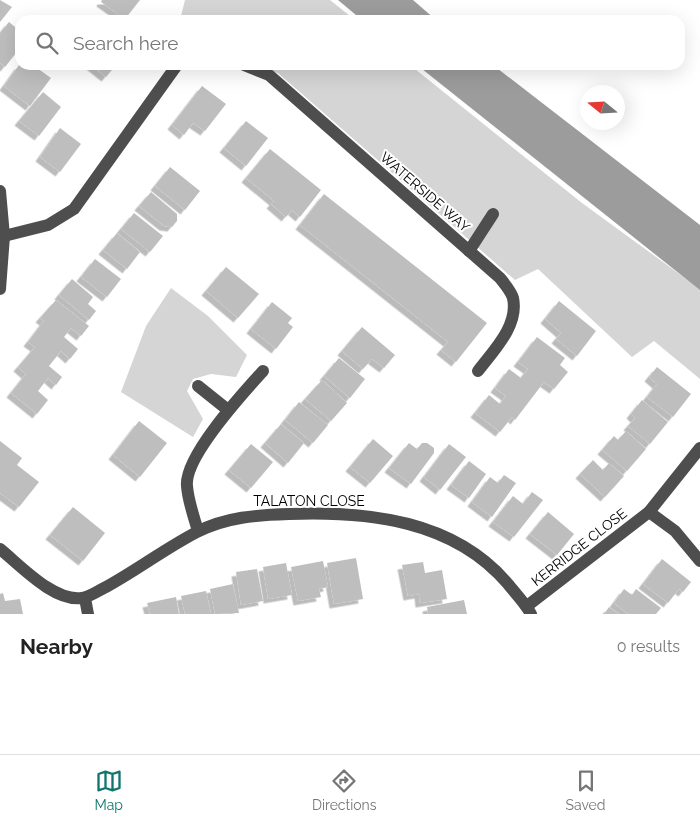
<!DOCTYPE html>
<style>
:root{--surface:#fff;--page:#f2f2f2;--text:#222;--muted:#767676;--line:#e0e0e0;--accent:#0f766e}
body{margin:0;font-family:Raleway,sans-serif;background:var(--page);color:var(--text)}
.compass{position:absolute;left:580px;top:85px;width:45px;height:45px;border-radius:50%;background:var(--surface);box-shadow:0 5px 20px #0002;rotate:288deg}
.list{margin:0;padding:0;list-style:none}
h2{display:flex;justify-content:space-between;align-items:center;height:65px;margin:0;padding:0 20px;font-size:21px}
h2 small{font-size:16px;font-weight:400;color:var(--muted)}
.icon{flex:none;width:28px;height:28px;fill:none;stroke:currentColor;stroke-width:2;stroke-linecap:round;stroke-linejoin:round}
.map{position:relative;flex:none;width:700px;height:614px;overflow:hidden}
.search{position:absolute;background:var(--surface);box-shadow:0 5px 20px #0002;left:15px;right:15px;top:15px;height:55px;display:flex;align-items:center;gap:12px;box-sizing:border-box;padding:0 18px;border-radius:15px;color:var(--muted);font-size:19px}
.sheet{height:140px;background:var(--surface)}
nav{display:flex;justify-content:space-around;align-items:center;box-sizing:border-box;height:70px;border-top:1px solid var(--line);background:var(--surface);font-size:14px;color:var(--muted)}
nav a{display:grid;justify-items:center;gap:2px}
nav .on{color:var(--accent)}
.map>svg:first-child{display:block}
.green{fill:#d5d5d5}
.water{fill:#9c9c9c}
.building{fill:#bebebe;filter:url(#shadow)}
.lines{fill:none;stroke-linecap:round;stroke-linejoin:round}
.minor{stroke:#4e4e4e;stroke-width:12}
.labels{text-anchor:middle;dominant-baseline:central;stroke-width:4;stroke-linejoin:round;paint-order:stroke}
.street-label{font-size:14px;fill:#000;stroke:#fff}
</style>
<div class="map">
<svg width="700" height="614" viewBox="0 0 700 614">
<defs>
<filter id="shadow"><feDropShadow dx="-4.5" dy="4.5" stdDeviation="0" flood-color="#0004"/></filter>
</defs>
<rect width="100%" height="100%" fill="#fff"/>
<g class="green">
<polygon points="185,0 330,0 355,20 180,20"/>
<polygon points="252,65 410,65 582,203 700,289 700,379 654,341 632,357 538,269 515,280 278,73"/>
<polygon points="171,288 208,316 247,355 236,377 211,374 193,379 187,391 203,419 193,437 121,392 146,326"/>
</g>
<g class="water">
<polygon points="338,0 413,0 436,20 362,20"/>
<polygon points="417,65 493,65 700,225 700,290"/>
</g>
<g class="building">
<polygon points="0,0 12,7 0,22"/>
<polygon points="102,0 140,0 125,19 101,2"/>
<polygon points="9,22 20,31 20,48 5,67 0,63 0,33"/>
<polygon points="19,65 39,65 37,68 51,78 30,106 4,86"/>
<polygon points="91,65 116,65 106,77"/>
<polygon points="202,86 226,104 205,131 193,123 184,135 172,125"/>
<polygon points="43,92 61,107 39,136 19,121"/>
<polygon points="246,121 268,138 246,166 224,148"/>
<polygon points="60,128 81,144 60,172 40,157"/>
<polygon points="270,149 321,190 300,217 292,210 286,217 271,204 274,201 246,178"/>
<polygon points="170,167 200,191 185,210 155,186"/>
<polygon points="151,192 177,214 177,221 172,227 164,226 139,206"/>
<polygon points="324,194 487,323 456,362 441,350 448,342 300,225"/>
<polygon points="134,213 163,236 150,252 121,229"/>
<polygon points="117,233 140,252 127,269 103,250"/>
<polygon points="95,259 121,279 107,297 81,277"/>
<polygon points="226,267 259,294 238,318 206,291"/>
<polygon points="72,279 93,297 88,304 96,311 89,320 59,295"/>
<polygon points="56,300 89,326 81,336 71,328 64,337 78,349 70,359 61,351 49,366 62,377 56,385 48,378 38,391 48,400 37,414 11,393 26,374 18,367 35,347 28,342 44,321 40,318"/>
<polygon points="559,301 596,331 577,356 556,339 561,333 545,319"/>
<polygon points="272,302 292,318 288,323 293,327 276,349 251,329"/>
<polygon points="362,327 395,355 384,368 372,359 363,369 342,351"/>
<polygon points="537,337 565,358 560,365 568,372 554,389 544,382 515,420 512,417 500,432 475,413 489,395 500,404 506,396 495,388 509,369 521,378 528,369 518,362"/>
<polygon points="339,358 365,379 350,398 324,376"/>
<polygon points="657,367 691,394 673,417 647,397 657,384 649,377"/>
<polygon points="322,380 347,403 331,421 305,399"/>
<polygon points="642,400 668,422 650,444 628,426 635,418 631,414"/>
<polygon points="299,402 328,425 313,443 285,420"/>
<polygon points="139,421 167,443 140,477 113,455"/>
<polygon points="281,424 304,443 288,463 265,443"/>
<polygon points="626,431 646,449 627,471 602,450 614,436 618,440"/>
<polygon points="373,439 393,456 370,483 350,467"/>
<polygon points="0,441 22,458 17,465 39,482 19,507 0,493"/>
<polygon points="409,443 417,449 422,443 427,443 434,448 434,453 411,484 389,468"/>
<polygon points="251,444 273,462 251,488 229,470"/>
<polygon points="449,444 466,457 440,490 424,477"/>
<polygon points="593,460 603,470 609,463 624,476 605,497 580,474"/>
<polygon points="469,461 486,474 469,498 451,485"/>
<polygon points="504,475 516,483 492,517 472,502 490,477 498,483"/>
<polygon points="532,492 543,500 514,537 493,522 513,496 523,504"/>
<polygon points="73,507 105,533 83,561 50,535"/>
<polygon points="548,512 574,534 557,555 530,534"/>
<polygon points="356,558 363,599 334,604 327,563"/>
<polygon points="662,559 691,582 683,592 679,589 668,603 643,584"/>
<polygon points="323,561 328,587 319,589 321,597 298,601 291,567"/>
<polygon points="423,562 425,573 442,570 447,599 420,603 419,594 408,596 402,565"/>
<polygon points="286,563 292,595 268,599 263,567"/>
<polygon points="257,569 263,601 241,605 236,572"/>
<polygon points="233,584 239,613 215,614 210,589"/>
<polygon points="624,589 632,595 636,589 661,608 656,614 628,614 614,603"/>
<polygon points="206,591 211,614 185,614 181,596"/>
<polygon points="3,593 5,601 20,599 23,614 0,614 0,594"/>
<polygon points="176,597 179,614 150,614 147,603"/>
<polygon points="464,600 467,614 428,614 427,607"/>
<polygon points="609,607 619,614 604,614"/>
</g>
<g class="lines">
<g class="minor">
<path d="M244,65l25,10 231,203c4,5 11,13 13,20 6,28 -20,53 -35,73"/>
<polyline points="0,191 4,236 0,289"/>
<polyline points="4,236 48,225 74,209 177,65"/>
<polyline points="469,251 493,214"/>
<polyline points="198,386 228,410"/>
<polyline points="649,512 700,448"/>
<path d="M198,531c-4,-14 -10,-30 -11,-45 -3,-29 56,-93 76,-115"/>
<path d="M0,549c21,17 54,53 82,49 8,-1 17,-8 24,-11 31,-17 60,-39 91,-55 29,-15 60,-17 92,-18 79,-3 165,6 219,70 8,10 17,19 23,30"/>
<polyline points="85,598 88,614"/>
<polyline points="527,606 649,512 675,531 700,561"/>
</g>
</g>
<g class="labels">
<g class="street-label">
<text transform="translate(425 192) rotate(41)">WATERSIDE WAY</text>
<text x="309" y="501">TALATON CLOSE</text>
<text transform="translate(579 547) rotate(-38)">KERRIDGE CLOSE</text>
</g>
</g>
</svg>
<svg class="compass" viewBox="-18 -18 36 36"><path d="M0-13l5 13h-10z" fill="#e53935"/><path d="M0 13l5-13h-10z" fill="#767676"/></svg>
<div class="search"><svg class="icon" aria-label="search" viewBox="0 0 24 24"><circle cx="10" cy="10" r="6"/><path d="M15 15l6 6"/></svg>Search here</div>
</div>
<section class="sheet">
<h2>Nearby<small>0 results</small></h2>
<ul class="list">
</ul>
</section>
<nav>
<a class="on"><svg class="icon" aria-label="map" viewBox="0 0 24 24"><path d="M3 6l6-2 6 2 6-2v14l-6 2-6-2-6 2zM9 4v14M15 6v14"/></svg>Map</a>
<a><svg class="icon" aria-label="directions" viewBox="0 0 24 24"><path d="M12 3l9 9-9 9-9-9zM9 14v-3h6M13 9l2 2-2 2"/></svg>Directions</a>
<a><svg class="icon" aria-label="saved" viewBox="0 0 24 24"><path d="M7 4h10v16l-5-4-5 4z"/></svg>Saved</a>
</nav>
